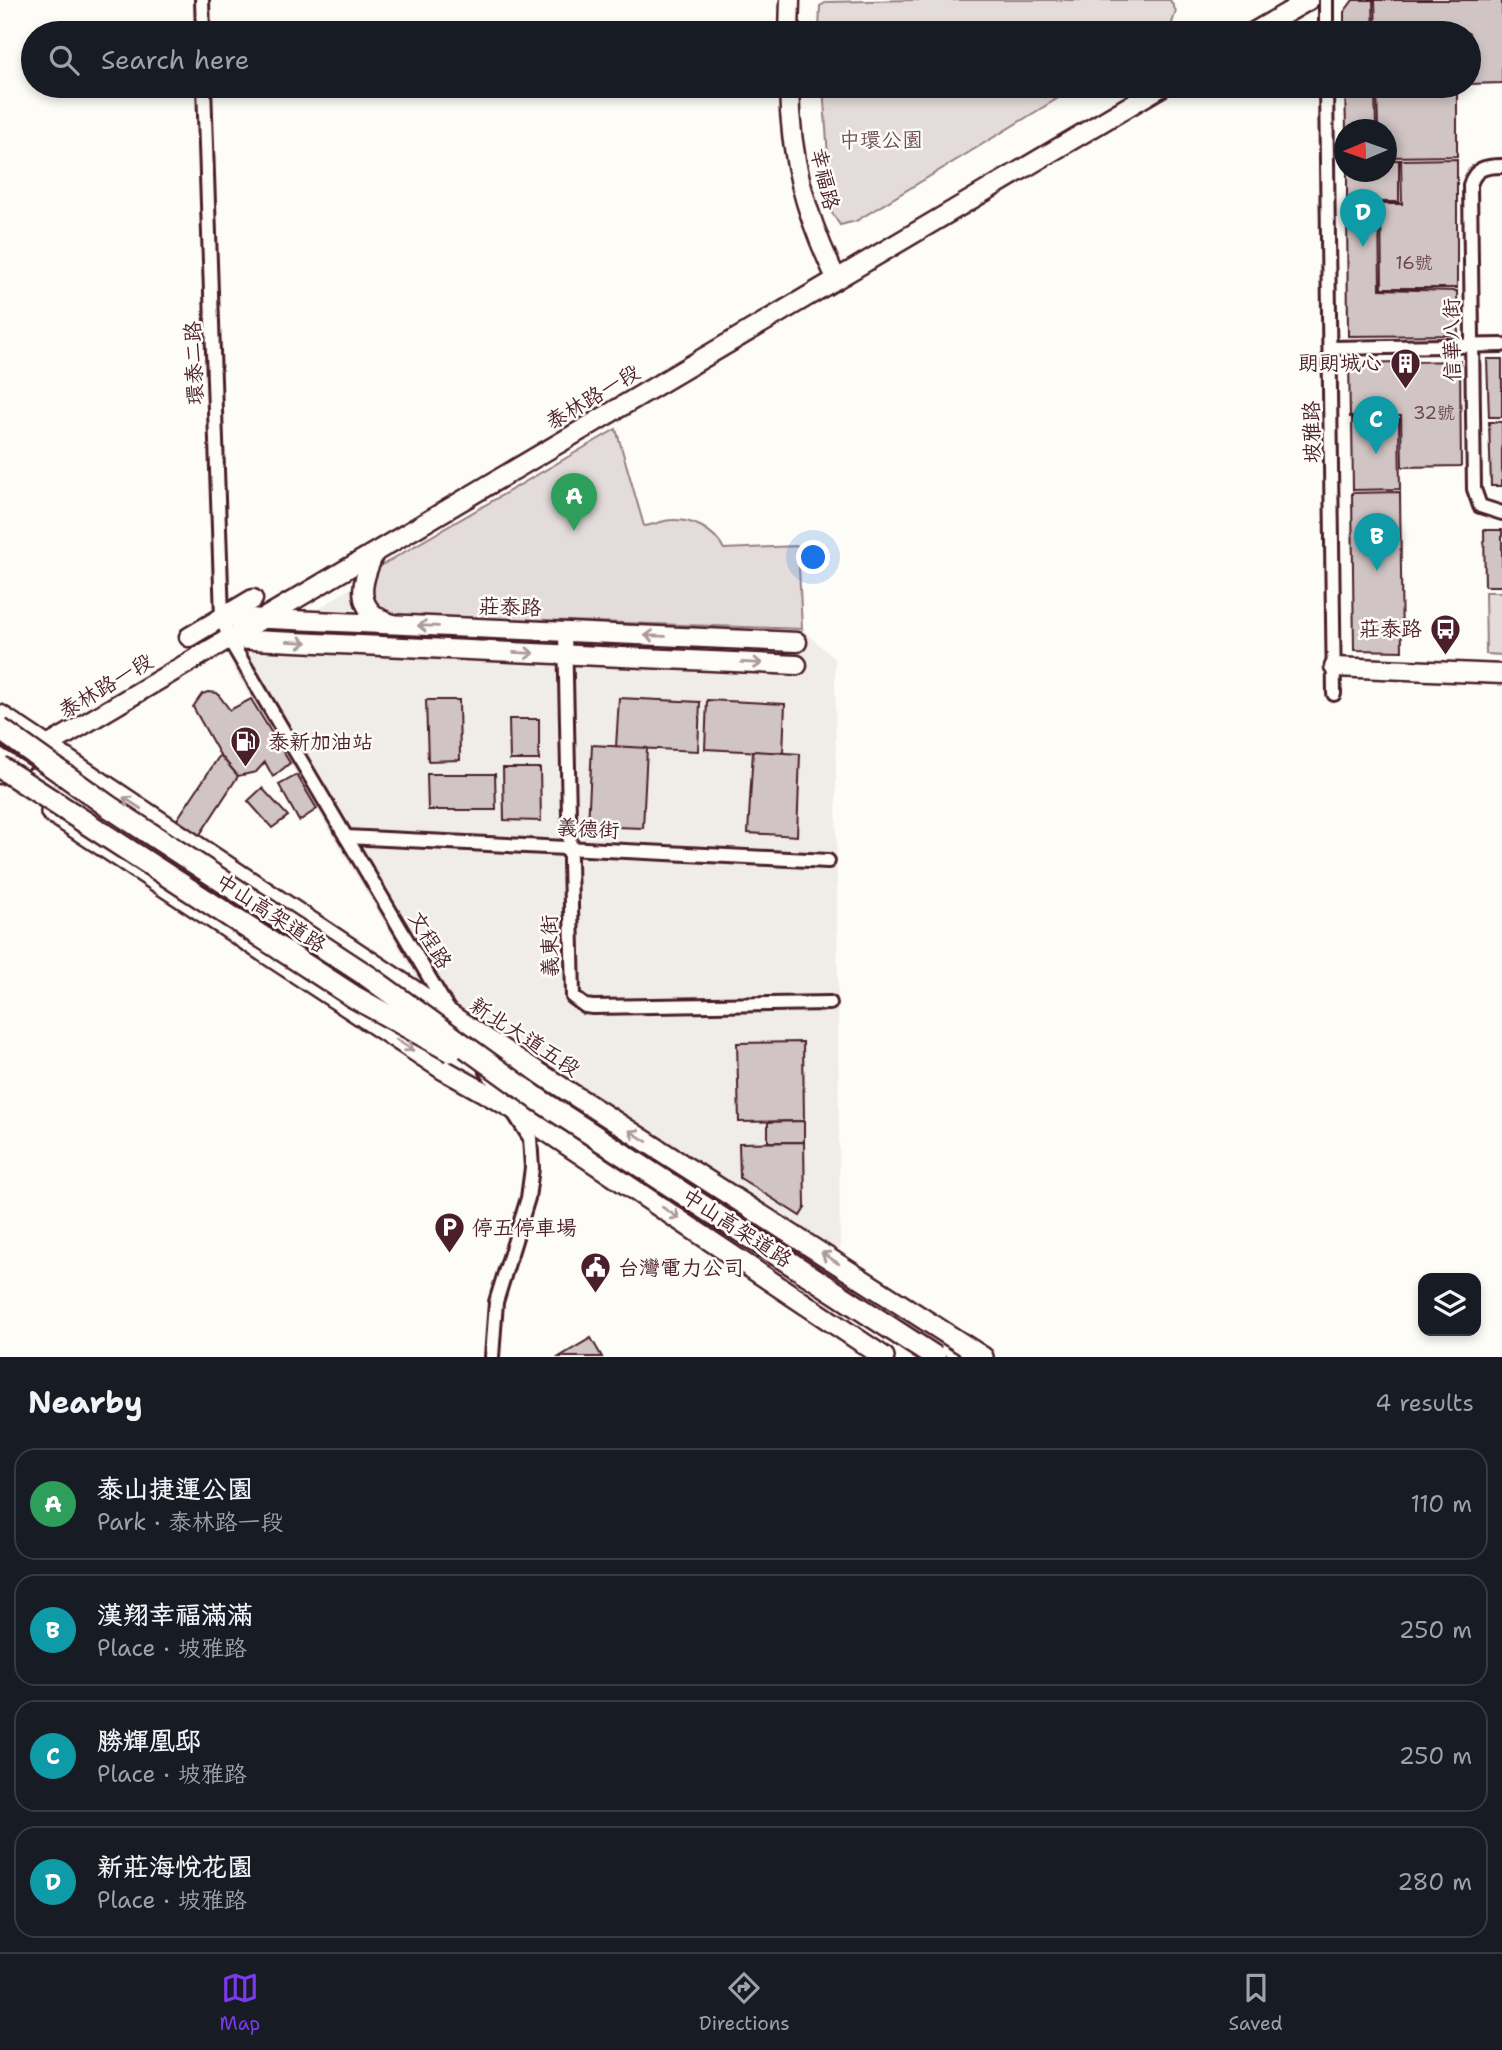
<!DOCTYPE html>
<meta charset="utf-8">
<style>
:root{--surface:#171b24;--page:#20242c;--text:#f1f3f6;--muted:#9ea1a6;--line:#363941;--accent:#7c3aed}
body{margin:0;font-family:"Shantell Sans","LXGW WenKai TC",sans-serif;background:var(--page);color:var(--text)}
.controls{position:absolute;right:21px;bottom:21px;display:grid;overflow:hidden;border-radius:14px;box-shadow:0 4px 10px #0003}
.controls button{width:63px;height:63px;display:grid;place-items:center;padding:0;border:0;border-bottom:2px solid var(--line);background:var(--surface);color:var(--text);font:35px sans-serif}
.compass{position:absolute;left:1334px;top:119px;width:63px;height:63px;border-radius:50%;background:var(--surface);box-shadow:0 4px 10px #0003;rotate:268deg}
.you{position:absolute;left:814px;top:558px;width:24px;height:24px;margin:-18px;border:5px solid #fff;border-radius:50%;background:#1a73e8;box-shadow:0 0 0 10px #1a73e833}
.badge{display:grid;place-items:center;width:46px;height:46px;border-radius:50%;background:var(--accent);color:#fff;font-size:23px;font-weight:700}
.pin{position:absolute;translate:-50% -58px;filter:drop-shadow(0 2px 4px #0008)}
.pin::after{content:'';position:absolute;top:37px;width:24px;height:21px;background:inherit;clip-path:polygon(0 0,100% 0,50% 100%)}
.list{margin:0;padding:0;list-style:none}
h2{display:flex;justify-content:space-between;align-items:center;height:91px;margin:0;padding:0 28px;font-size:30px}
h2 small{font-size:23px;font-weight:400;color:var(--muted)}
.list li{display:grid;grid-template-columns:46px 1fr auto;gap:21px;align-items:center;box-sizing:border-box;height:112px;margin:0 14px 14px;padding:0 14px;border:2px solid var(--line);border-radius:21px}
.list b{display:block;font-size:26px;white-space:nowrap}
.list p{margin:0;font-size:23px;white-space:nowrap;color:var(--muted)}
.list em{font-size:23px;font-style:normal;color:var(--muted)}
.icon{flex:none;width:38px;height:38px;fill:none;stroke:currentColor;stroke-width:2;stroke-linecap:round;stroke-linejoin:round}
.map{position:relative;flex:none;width:1502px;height:1357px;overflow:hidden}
.search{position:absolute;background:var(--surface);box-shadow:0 4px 10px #0003;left:21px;right:21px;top:21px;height:77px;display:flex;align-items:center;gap:18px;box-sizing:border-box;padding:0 24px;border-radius:38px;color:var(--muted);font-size:26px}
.sheet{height:595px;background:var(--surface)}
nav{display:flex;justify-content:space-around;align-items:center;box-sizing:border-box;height:98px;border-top:2px solid var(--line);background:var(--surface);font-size:19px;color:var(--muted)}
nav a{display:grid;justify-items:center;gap:4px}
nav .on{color:var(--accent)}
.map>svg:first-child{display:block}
.built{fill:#f0ece8}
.green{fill:#e3dcda;stroke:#967e82;stroke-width:2}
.building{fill:#d0c5c4;stroke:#4a1f2b;stroke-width:2}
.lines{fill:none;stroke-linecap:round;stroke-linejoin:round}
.street-casing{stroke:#4a1f2b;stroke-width:18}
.secondary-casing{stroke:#4a1f2b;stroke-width:23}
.primary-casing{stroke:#4a1f2b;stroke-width:24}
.highway-casing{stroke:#4a1f2b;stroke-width:26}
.street{stroke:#fdfcf7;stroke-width:12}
.secondary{stroke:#fdfcf7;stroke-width:18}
.primary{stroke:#fdfcf7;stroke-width:19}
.highway{stroke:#fdfcf7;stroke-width:21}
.rail{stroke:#4a1f2b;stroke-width:4.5}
.highway-bridge-casing{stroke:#4a1f2b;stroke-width:26;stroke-linecap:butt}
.highway-bridge{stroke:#fdfcf7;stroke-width:21}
.oneway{stroke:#ac999b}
.labels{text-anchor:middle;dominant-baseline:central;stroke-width:5;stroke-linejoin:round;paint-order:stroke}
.number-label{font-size:18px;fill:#6c4851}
.park-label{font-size:21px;fill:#704e57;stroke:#fdfcf7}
.street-label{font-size:21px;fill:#4a1f2b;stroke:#fdfcf7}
.poi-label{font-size:21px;fill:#4a1f2b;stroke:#fdfcf7;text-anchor:start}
</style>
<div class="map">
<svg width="1502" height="1357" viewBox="0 0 1502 1357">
<rect width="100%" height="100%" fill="#fdfcf7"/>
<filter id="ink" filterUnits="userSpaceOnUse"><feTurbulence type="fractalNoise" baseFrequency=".0143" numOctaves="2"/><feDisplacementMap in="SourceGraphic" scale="14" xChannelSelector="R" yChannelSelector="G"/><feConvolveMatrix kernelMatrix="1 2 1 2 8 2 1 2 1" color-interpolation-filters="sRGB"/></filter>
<g filter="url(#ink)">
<polygon class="built" points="372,574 394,615 802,629 835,659 840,1254 421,985 232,666"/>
<g class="green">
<polygon points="911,0 1170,0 1176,11 1171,26 1163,33 819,33 820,6 827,2"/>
<polygon points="823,86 1078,86 856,221 840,225 832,213"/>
<path d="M616,429l28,97c10,-1 19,-6 28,-6 21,-1 42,10 52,29l74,-3 4,83 -408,-14c-26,-8 -33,-32 -12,-50z"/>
<polygon points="1485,592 1502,592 1502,655 1486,654"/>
</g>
<g class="building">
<polygon points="1353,0 1373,0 1374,33 1344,33 1344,12"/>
<polygon points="1375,0 1502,0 1502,83 1469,84 1469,33 1376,33"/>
<polygon points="1345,86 1375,86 1376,130 1346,130"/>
<polygon points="1377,86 1457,86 1457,156 1386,157 1386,130 1378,130"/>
<polygon points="1457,159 1457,288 1382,288 1381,204 1402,204 1401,160"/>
<polygon points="1386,160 1399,160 1399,202 1347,202 1347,172 1386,172"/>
<polygon points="1347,204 1379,204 1380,289 1457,291 1458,335 1348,336"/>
<polygon points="1487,359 1502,359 1502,417 1489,417"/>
<polygon points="1460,361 1461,466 1402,467 1401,416 1350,417 1349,363"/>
<polygon points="1352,419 1399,419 1400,489 1353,490"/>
<polygon points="1489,422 1502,422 1502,486 1491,486"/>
<polygon points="1400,492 1402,651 1354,650 1352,493"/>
<polygon points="1484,530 1502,530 1502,586 1485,586"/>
<polygon points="208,692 217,693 230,710 251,699 290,763 273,777 265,762 256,772 238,776 220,755 193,707 202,694"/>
<polygon points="619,698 700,702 698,751 616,747"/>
<polygon points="426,700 459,700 460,760 428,761"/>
<polygon points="707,700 785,704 783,753 705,749"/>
<polygon points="509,719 539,719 539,760 510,760"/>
<polygon points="592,745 647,748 643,828 588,826"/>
<polygon points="753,751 800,754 797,836 748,833"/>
<polygon points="220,755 238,776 197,839 174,824"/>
<polygon points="503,768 540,768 541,821 504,820"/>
<polygon points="427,774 495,774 496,810 428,810"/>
<polygon points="297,775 317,809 299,821 279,785"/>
<polygon points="262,788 288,816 272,828 248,801"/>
<polygon points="803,1042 804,1121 739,1122 737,1043"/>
<polygon points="804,1121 804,1142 768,1142 768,1122"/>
<polygon points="804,1142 805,1208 800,1216 740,1178 739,1143"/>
<polygon points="591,1338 602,1357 559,1357"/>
</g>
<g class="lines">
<defs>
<g id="street">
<polyline points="202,0 203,33"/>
<polyline points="1326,0 1326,33"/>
<polyline points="204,86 222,617 229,639 449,1011"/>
<polyline points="1326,86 1334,694"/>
<path d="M1502,166c-16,0 -27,2 -32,19l4,304 6,17 22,7"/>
<polyline points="1330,348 1502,345"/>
<polyline points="565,632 573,997 585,1006 593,1007 830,1003"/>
<polyline points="346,837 828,861"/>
<polyline points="485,1068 530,1138 532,1168 528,1198 496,1302 492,1357"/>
</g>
<g id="secondary">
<polyline points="789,33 790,0"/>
<polyline points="1252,33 1309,0"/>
<path d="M789,86c1,73 16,127 47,192"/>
<path d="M374,554c-13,28 -21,56 16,69"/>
<polyline points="222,617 797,642"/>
<polyline points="189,637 253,599"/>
<polyline points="229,639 797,665"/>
<polyline points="1334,667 1502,674"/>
<polyline points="0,774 1163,86"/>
</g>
<g id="primary">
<polyline points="0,715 491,1042 983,1357"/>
<polyline points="51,812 444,1070 512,1108 884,1357"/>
</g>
<polyline id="highway" points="0,749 48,747"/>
</defs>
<use href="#street" class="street-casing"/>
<use href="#secondary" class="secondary-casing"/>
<use href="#primary" class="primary-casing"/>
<use href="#highway" class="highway-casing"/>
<use href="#street" class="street"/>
<use href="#secondary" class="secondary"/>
<use href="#primary" class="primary"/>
<use href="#highway" class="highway"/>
<polyline class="rail" points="0,745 945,1357"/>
<defs>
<g id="highway-bridge">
<polyline points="0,729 108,806 369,977 539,1100 935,1357"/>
<polyline points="0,767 356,998 451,1051"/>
</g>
</defs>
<use href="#highway-bridge" class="highway-bridge-casing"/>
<use href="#highway-bridge" class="highway-bridge"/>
</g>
<defs><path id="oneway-shaft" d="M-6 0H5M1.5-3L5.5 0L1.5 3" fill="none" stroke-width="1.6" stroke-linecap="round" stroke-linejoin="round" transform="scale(1.75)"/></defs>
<g class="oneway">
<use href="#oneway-shaft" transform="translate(428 626) rotate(-178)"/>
<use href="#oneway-shaft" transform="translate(655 636) rotate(-178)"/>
<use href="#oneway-shaft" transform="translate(297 642) rotate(3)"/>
<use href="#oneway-shaft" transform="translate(524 653) rotate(3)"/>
<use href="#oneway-shaft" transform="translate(752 663) rotate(3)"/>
<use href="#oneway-shaft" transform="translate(132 803) rotate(-147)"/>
<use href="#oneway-shaft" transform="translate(405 1045) rotate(33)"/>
<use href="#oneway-shaft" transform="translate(638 1136) rotate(-148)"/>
<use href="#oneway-shaft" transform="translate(671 1213) rotate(34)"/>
<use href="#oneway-shaft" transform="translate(830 1258) rotate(-147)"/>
</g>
</g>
<defs>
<symbol id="building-pin" viewBox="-11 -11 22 30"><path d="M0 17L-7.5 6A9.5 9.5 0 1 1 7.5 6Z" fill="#4a1f2b" stroke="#fdfcf7"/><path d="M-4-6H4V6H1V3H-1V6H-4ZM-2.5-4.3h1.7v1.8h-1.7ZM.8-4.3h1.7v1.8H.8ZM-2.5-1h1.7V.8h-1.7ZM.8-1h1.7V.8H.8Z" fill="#fff"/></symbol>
<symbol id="bus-pin" viewBox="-11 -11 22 30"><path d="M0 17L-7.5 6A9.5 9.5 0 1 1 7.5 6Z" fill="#4a1f2b" stroke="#fdfcf7"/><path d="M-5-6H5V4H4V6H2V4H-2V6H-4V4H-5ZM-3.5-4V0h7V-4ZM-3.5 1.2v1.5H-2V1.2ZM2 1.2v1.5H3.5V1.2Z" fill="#fff"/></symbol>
<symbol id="fuel-pin" viewBox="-11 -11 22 30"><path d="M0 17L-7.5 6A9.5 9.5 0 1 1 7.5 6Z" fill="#4a1f2b" stroke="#fdfcf7"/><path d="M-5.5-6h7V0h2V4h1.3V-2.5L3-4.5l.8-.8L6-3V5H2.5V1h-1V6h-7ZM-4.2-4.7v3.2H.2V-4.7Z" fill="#fff"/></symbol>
<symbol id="parking-pin" viewBox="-11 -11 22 30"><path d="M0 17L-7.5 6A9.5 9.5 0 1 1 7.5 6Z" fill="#4a1f2b" stroke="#fdfcf7"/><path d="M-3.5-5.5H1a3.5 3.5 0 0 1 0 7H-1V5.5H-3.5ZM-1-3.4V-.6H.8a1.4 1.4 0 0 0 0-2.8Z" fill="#fff"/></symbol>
<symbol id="civic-pin" viewBox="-11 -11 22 30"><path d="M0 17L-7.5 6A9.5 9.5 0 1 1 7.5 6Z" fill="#4a1f2b" stroke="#fdfcf7"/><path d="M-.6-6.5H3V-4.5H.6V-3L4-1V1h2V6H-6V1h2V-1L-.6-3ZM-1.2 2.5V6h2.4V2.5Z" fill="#fff"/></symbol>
</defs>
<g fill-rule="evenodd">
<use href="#building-pin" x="1388" y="346" width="35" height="47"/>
<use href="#bus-pin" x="1428" y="612" width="35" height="47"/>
<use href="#fuel-pin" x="228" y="724" width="35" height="47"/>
<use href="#parking-pin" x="432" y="1210" width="35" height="47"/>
<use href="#civic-pin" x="578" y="1250" width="35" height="47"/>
</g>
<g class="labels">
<g class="number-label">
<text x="1414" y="263">16號</text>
<text x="1434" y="413">32號</text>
</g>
<g class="park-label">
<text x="881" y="140">中環公園</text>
</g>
<g class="street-label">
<text transform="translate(825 179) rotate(77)">幸福路</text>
<text transform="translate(1452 340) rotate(-91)">信華八街</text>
<text transform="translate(194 363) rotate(-92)">環泰二路</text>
<text transform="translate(593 397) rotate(-31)">泰林路一段</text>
<text transform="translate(1312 432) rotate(-91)">坡雅路</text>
<text transform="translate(510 607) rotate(2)">莊泰路</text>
<text transform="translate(106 686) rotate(-31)">泰林路一段</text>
<text transform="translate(588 829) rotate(3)">義德街</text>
<text transform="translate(271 913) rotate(33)">中山高架道路</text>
<text transform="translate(430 940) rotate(59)">文程路</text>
<text transform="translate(550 946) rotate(-91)">義東街</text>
<text transform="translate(525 1037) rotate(33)">新北大道五段</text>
<text transform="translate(737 1228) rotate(33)">中山高架道路</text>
</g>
<g class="poi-label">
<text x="1382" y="363" text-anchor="end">朗朗城心</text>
<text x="1422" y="629" text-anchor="end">莊泰路</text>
<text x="268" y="742">泰新加油站</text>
<text x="472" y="1228">停五停車場</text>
<text x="618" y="1268">台灣電力公司</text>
</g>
</g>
</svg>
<div class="controls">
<button><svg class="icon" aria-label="layers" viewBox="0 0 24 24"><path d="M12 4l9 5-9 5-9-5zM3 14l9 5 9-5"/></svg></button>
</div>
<svg class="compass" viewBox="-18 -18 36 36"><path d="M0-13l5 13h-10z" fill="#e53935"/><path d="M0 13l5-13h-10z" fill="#9ea1a6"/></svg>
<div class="you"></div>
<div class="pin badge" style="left:574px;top:531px;background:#2e9e5b">A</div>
<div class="pin badge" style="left:1377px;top:571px;background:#0f9aa8">B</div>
<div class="pin badge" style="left:1376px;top:454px;background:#0f9aa8">C</div>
<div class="pin badge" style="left:1363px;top:247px;background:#0f9aa8">D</div>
<div class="search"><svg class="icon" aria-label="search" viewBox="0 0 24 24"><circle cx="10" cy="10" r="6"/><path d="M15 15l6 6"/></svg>Search here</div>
</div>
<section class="sheet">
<h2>Nearby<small>4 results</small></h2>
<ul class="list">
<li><span class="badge" style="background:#2e9e5b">A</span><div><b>泰山捷運公園</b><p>Park · 泰林路一段</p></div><em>110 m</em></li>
<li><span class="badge" style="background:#0f9aa8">B</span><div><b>漢翔幸福滿滿</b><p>Place · 坡雅路</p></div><em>250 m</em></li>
<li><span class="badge" style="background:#0f9aa8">C</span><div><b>勝輝凰邸</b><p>Place · 坡雅路</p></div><em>250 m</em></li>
<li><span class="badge" style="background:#0f9aa8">D</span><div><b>新莊海悅花園</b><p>Place · 坡雅路</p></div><em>280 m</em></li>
</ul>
</section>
<nav>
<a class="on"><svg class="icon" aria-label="map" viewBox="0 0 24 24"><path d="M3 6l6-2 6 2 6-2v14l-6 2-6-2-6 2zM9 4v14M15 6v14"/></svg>Map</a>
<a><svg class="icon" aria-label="directions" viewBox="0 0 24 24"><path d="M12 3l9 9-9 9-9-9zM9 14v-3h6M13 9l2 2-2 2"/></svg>Directions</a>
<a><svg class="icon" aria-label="saved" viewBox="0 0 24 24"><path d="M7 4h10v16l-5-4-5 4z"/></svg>Saved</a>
</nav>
